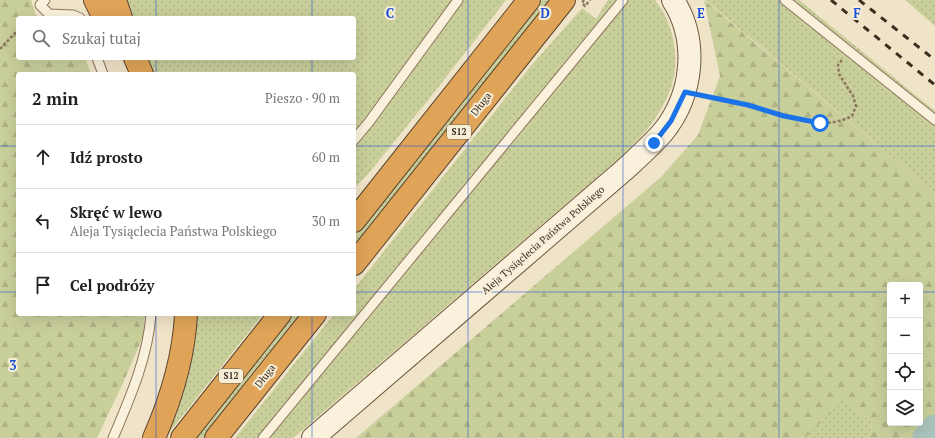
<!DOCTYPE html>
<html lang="pl">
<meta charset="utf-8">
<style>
:root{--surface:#fff;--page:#f2f2f2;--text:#222;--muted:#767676;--line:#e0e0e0}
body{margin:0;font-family:"PT Serif",serif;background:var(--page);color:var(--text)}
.controls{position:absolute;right:12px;bottom:12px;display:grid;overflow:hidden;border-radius:4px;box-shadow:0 4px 16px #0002}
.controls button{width:36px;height:36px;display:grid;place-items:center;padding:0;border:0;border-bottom:1px solid var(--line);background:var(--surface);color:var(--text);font:20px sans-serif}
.stop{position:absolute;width:12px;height:12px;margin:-9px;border:3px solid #1a73e8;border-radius:50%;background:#fff}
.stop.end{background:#1a73e8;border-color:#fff;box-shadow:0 1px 4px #0008}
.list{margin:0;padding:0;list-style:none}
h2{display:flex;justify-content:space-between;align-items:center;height:52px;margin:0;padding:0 16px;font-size:17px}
h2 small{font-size:13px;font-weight:400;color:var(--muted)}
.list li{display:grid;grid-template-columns:26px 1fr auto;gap:12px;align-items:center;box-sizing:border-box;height:64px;padding:0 16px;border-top:1px solid var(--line)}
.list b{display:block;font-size:15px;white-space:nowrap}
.list p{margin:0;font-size:13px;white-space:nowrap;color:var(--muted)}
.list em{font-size:13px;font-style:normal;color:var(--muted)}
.icon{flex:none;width:22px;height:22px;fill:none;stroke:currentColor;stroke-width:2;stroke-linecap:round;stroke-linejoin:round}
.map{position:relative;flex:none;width:935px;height:438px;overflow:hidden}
.search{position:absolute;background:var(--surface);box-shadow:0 4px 16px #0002;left:16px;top:16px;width:340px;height:44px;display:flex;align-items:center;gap:10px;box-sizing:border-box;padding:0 14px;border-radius:4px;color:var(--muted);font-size:15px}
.panel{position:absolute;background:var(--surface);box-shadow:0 4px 16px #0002;left:16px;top:72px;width:340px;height:244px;border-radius:4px}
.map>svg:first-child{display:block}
.grass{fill:url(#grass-dots)}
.forest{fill:url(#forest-firs);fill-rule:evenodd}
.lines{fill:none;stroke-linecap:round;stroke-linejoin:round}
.river{stroke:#a9c4bc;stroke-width:27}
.lane-casing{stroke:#8d765c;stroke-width:11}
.secondary-casing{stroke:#6f573f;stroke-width:24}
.highway-casing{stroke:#5b4430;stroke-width:24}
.path{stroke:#8d765c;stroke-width:2.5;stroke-dasharray:3 2;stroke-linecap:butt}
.lane{stroke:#faf1dc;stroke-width:9}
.secondary{stroke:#faf1dc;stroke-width:22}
.highway{stroke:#e0a458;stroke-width:22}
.rail{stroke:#3d2e20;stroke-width:3;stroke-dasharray:7 7;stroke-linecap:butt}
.route{stroke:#1a73e8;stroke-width:5}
.grid{fill:none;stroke:#1d4ed8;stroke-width:1;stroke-opacity:0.55}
.labels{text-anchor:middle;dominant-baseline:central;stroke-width:4;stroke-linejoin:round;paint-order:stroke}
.shield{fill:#f7eed8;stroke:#756857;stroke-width:1}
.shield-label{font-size:9px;font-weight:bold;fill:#3d2e20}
.street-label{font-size:10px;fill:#3d2e20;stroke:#f7eed8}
.grid-label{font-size:13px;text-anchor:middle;font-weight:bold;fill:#1d4ed8;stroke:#f7eed8;stroke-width:4;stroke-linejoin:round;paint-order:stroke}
</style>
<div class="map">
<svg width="935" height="438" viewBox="0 0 935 438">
<defs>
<pattern id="grass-dots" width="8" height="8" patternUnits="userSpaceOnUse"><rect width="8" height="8" fill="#c9cf9b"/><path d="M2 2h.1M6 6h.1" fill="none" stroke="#aeb285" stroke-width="1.8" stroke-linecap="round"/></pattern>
<pattern id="forest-firs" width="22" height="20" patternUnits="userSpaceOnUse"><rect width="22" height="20" fill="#c9cf9b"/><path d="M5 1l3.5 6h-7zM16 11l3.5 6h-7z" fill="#aeb285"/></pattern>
</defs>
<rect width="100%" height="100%" fill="#f0e4c8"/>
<g class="grass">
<polygon points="120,0 506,0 433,94 368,174 354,188 354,74 148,74 141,58 354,58 354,18 126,18"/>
<polygon points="542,0 550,0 354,249 354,237"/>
<path d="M608,0h47c18,22 24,54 18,81 -3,12 -10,26 -17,36 -9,15 -22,27 -34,39l-329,282h-58l99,-124h20v-25l176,-222 52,-59 14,11z"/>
<polygon points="705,0 799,0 935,111 935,193"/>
<polygon points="905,0 935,0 935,26"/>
<polygon points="193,314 263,314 165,438"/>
<polygon points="292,314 303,314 205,438 195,438"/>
<polygon points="842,400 872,422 869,438 805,438"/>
</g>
<g class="forest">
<polygon points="0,0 31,0 37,18 18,18 18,58 85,58 91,74 18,74 18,314 145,314 143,337 123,383 97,438 0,438"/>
<path d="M704,0l231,193v245h-66l3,-16 -30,-21 -37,37h-449l305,-261 37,-42 22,-59zM890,285h30v138h-30z"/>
</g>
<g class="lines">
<polyline class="river" points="926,438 931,434 935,428"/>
<defs>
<g id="lane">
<polyline points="45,0 40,5 49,14 73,15 80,18"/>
<polyline points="785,0 935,120"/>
<polyline points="97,58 103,74"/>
<polyline points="354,140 369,122 458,0"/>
<path d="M113,438c17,-40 35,-81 38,-124"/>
<polyline points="263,438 623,0"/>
</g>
<path id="secondary" d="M313,438l310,-267c14,-13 28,-25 40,-39 30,-37 36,-91 10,-132"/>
<g id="highway">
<polyline points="95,0 104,18"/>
<polyline points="115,0 121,18"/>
<polyline points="135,58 142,74"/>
<polyline points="354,221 529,0"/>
<polyline points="354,264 564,0"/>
<path d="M154,438c17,-39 30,-81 32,-124"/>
<polyline points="182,438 280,314"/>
<polyline points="216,438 315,314"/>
</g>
</defs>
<use href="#lane" class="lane-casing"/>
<use href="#secondary" class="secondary-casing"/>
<use href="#highway" class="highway-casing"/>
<g class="path">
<polyline points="584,0 582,3 585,6 590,0"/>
<polyline points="0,49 18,30"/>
<path d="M701,96c16,3 32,5 48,9 33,9 71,28 103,11l4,-10 -3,-10 -14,-22 -1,-9 4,-5"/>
</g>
<use href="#lane" class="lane"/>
<use href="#secondary" class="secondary"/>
<use href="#highway" class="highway"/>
<g class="rail">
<polyline points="831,0 935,85"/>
<polyline points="859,0 935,60"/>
</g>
</g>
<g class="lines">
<polyline class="route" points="654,143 671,121 685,92 748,105 784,116 820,123"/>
</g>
<path class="grid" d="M156,0v18M312,0v18M468,0v438M623,0v438M779,0v438M156,58v16M312,58v16M0,146h18M354,146h581M0,292h18M354,292h536M920,292h15M156,314v124M312,314v124"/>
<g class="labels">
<g class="shield">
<rect x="447" y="125" width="24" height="14" rx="3"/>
<rect x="219" y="369" width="24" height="14" rx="3"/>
</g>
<g class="shield-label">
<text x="459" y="132">S12</text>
<text x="231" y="376">S12</text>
</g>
<g class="street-label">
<text transform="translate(481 104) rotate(-52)">Długa</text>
<text transform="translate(543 240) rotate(-41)">Aleja Tysiąclecia Państwa Polskiego</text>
<text transform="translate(265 376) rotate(-52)">Długa</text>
</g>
</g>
<g class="grid-label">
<text x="390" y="18">C</text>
<text x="545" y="18">D</text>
<text x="701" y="18">E</text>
<text x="857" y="18">F</text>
<text x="13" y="370">3</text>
</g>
</svg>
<div class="controls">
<button>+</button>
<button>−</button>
<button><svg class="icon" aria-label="locate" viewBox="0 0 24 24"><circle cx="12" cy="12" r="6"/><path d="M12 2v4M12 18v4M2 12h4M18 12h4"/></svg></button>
<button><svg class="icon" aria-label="layers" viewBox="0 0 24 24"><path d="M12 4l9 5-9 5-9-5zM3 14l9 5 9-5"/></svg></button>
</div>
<div class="stop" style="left:820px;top:123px"></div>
<div class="stop end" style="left:654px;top:143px"></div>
<div class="search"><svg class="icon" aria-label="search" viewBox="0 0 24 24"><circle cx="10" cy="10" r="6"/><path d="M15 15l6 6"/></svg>Szukaj tutaj</div>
<section class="panel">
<h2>2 min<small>Pieszo · 90 m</small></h2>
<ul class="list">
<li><svg class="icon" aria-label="ahead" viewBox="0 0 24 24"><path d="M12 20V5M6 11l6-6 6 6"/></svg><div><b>Idź prosto</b></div><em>60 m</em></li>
<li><svg class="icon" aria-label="left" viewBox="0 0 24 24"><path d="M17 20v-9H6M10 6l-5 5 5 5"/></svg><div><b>Skręć w lewo</b><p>Aleja Tysiąclecia Państwa Polskiego</p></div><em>30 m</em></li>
<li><svg class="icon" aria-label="arrive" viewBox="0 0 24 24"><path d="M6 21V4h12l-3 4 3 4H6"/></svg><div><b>Cel podróży</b></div></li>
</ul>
</section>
</div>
